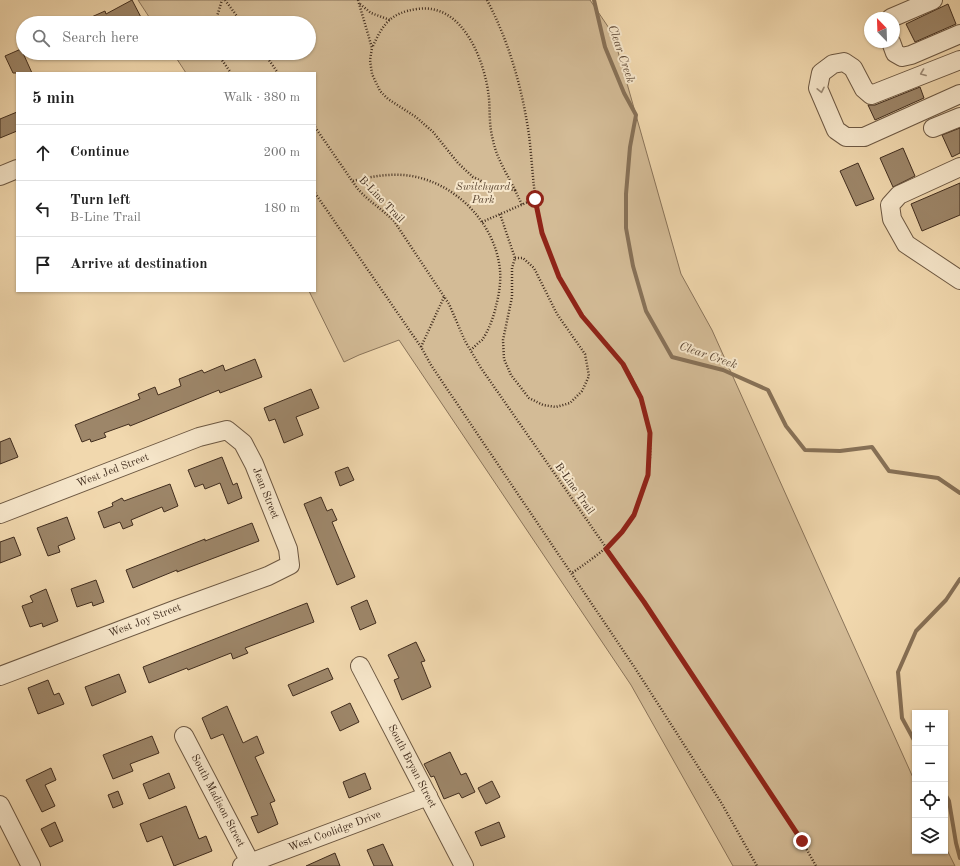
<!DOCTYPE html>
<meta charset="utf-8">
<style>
:root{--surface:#fff;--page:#f6f6f6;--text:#222;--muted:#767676;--line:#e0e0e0}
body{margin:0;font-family:"Old Standard TT",serif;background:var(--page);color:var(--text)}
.controls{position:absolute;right:12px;bottom:12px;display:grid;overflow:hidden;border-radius:0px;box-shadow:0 1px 3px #0004}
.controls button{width:36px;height:36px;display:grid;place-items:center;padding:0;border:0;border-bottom:1px solid var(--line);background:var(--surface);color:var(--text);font:20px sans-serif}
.compass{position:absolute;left:864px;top:12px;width:36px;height:36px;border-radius:50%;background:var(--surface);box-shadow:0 1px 3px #0004;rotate:337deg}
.stop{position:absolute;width:12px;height:12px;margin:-9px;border:3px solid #8f2418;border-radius:50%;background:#fff}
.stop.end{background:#8f2418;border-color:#fff;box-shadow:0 1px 4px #0008}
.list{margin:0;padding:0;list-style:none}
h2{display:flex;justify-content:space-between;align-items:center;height:52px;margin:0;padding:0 16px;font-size:17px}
h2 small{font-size:13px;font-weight:400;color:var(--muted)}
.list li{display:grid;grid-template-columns:26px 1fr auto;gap:12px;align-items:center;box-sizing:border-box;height:56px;padding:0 16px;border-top:1px solid var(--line)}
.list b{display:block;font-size:15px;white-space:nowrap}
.list p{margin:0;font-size:13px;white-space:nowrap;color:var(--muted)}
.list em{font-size:13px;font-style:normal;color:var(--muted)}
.icon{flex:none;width:22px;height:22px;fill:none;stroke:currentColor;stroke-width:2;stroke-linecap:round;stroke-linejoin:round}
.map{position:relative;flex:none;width:960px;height:866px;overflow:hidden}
.search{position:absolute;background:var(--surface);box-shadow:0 1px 3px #0004;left:16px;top:16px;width:300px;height:44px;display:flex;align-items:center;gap:10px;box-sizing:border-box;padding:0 14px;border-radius:22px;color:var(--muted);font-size:15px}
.panel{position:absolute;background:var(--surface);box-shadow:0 1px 3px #0004;left:16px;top:72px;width:300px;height:220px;border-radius:0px}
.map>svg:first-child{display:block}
.green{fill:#d3bb96;stroke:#8a745a}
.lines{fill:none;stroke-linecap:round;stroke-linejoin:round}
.stream{stroke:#877157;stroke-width:4}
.building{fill:#9d8669;stroke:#412d1e}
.minor-casing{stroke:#6d5842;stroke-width:20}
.path{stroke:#412d1e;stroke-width:2.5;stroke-dasharray:1 2;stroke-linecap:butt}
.minor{stroke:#f6e6ca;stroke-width:18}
.oneway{stroke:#9c8a74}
.route{stroke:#8f2418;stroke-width:5}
.labels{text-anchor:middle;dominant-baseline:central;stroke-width:4;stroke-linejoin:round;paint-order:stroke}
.park-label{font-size:11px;font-style:italic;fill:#5e4936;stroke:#f6e6ca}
.street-label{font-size:11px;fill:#412d1e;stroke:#f6e6ca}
.water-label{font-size:12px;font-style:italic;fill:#5e4936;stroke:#f6e6ca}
</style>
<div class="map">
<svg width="960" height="866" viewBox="0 0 960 866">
<rect width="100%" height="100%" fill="#f1d8ae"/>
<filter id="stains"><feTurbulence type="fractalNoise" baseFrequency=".005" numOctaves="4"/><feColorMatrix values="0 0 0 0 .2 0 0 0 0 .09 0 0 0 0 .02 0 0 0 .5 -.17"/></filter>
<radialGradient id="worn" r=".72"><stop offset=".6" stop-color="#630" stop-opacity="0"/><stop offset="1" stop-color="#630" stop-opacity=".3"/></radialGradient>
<polygon class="green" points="138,0 590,0 613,34 681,274 712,330 915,782 915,851 945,851 945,846 955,866 733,866 631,685 399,340 359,355 344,362 309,291 315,291 315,73 186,73 173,53 309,53 309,23 153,23"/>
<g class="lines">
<g class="stream">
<polyline points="594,0 605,47 624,93 636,115 630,147 626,194 626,228 633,266 646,311 672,357 723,370 768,390 786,426 805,450 840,451 872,447 889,471 938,478 960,493"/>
<polyline points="915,742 902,718 898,672 916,631 946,600 960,579"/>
<polyline points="945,794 949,801 956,843 960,858"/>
</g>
</g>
<g class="building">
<polygon points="132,0 144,23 78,23 105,11 106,14"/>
<polygon points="948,4 956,24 915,42 906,24"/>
<polygon points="21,49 23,53 32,73 13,73 5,56"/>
<polygon points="920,87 924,98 875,120 868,105 875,105"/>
<polygon points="17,112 17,131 0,138 0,119"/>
<polygon points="960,128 960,153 952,157 942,135"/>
<polygon points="903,148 915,176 893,187 880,158"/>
<polygon points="858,163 874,199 856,206 840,171"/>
<polygon points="960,183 960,215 922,231 911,204"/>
<polygon points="255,359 262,377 220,393 219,390 130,426 129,424 104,433 106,437 91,442 90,439 82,442 75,425 140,399 138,394 155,387 158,395 181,386 179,379 202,370 204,373 223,365 225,371"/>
<polygon points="311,389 319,408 296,417 303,435 284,443 275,419 269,421 264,408"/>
<polygon points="10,438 18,457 0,464 0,442"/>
<polygon points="222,457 233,485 237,483 242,498 228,504 220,483 205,489 203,484 195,487 188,470"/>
<polygon points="348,467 354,480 340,486 335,472"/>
<polygon points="170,484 178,506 164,512 162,507 131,520 133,525 123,529 120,522 104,528 98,512 113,506 112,503 122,498 124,501"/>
<polygon points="321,497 327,511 332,509 337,520 332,522 355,577 337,585 304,504"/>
<polygon points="67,517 75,539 58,546 60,552 48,556 37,528"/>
<polygon points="252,523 259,541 177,572 177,570 133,588 126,570 205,539 205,541"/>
<polygon points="14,537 21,555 0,563 0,542"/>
<polygon points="96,580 104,602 93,606 92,602 77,607 71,589"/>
<polygon points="46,589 58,621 43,627 42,623 30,627 22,606 33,602 30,596"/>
<polygon points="367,600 376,623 360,630 351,607"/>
<polygon points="307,603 314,622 245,648 248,653 233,659 231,653 188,670 187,668 149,683 143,667"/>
<polygon points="416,642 425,661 421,662 431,687 402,700 394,680 399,678 388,655"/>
<polygon points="328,668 333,679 293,696 288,685"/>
<polygon points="119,674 126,692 92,706 85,687"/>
<polygon points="48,680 54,695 59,693 64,704 38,714 28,688"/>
<polygon points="350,703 359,722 340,731 331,712"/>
<polygon points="227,706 243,743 257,736 264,753 255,757 275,801 270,803 278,824 258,833 251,817 258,815 223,734 211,739 202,718"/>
<polygon points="152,736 159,753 130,764 133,771 113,779 103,755"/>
<polygon points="450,752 461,775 466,773 475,792 462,798 459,793 444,799 434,776 431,777 424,764"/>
<polygon points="51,768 56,780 45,785 55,806 42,812 26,780"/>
<polygon points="169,773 175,788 149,799 143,784"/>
<polygon points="365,773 371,789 349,798 343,782"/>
<polygon points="492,781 500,797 486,804 478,788"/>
<polygon points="118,791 123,804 113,808 108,795"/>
<polygon points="186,806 199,839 206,836 212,851 174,866 162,836 147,842 140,824"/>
<polygon points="55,822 63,841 50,847 41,829"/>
<polygon points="499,822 505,837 481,846 475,832"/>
<polygon points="383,844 393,866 374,866 367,850"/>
<polygon points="335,853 340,866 306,866"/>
</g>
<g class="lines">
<defs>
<g id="minor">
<polyline points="891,18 933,0"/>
<polyline points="891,42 895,53 902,57 911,55 960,34"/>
<polyline points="960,60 871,95 864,89 853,68 844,62 833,64 821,73 818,88 836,130 846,137 864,137 960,94"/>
<polyline points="933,128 960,117"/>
<polyline points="960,167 899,195 890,205 892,219 906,244 960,280"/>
<polyline points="0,176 17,169"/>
<path id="s1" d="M0,514l199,-77 28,-7 16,13 11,21 34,85 2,16 -22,11 -91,33 -177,67"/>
<path id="s2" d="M360,666l104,200"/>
<path id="s3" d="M184,736l68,130"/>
<polyline points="0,805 31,866"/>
<path id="s4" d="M242,866l186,-70"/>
</g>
</defs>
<use href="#minor" class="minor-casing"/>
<g class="path">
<polyline points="225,0 242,23"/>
<path d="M358,0l14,48 -2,12 2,14 8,17 8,8 28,18 17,15 25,31 15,14 25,12 17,1c-8,-16 -19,-33 -22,-50 -4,-14 -3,-28 -4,-42 -4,-37 -26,-96 -72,-89 -27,4 -34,15 -45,39"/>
<path d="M487,0c22,42 35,87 42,135 4,33 4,66 14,98 8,28 23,61 41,84 12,16 27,30 39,47 22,32 32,73 25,110 -1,8 -5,15 -7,22 -5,13 -10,25 -20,37 -14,16 -32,28 -49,40"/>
<polyline points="360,4 371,13 390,20"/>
<polyline points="215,23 222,0"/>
<polyline points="217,53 231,73"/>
<polyline points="264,53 278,73"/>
<path d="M315,127l42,61c11,13 25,21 37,33l55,83 16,37 16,27 163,234 158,239 14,25"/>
<path d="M353,181c24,-6 49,-10 74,-1 38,13 69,49 73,90 1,12 -1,25 -4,36 -2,10 -8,26 -14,34 -4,3 -8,7 -11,10"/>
<polyline points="515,190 522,205"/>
<polyline points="315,193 421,347"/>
<polyline points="500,214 515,258 512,268 512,297 503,340 504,359 511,375 529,398 543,405 556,407 570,403 582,391 589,376 585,354 557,314 534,268 523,258 515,258"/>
<polyline points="482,222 535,199"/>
<polyline points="444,297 421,347 431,365 635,668 722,804 757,866"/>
</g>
<use href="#minor" class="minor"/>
</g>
<defs><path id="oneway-chevron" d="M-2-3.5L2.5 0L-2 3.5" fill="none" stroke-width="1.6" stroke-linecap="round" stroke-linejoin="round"/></defs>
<g class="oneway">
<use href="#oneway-chevron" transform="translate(923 73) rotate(159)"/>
<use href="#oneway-chevron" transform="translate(821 90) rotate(78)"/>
</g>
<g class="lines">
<polyline class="route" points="535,199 542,233 559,277 582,316 623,364 641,398 650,433 648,475 634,515 622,532 606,549 644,602 802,841"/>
</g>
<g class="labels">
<g class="park-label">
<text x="483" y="187">Switchyard<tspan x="483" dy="13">Park</tspan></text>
</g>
<g class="street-label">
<text transform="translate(381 200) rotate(46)">B-Line Trail</text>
<text stroke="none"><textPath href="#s1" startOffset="121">West Jed Street</textPath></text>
<text transform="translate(574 489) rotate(55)">B-Line Trail</text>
<text stroke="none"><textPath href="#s1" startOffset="318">Jean Street</textPath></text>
<text transform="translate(145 621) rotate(-21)">West Joy Street</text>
<text stroke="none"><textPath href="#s2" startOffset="113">South Bryan Street</textPath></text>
<text stroke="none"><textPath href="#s3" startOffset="73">South Madison Street</textPath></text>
<text stroke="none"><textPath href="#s4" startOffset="99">West Coolidge Drive</textPath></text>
</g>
<g class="water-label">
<text transform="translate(621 54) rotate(71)">Clear Creek</text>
<text transform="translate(708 356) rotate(19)">Clear Creek</text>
</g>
</g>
<rect width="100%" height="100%" filter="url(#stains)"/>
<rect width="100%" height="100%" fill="url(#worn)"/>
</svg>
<div class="controls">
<button>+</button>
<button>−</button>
<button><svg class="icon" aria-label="locate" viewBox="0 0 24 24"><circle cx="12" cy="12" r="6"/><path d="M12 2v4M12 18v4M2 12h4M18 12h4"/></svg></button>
<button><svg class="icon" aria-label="layers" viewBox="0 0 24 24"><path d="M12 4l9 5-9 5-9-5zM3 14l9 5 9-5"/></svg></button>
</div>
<svg class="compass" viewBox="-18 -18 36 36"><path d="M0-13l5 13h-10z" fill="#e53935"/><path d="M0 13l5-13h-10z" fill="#767676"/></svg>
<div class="stop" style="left:535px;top:199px"></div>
<div class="stop end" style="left:802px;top:841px"></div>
<div class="search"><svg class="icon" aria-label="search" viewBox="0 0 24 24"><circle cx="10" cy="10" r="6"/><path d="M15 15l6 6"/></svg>Search here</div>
<section class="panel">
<h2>5 min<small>Walk · 380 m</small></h2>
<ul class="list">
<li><svg class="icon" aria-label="ahead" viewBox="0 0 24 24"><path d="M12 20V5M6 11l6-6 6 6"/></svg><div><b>Continue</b></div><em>200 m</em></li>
<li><svg class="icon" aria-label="left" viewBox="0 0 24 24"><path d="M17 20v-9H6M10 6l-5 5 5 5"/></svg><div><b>Turn left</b><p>B-Line Trail</p></div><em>180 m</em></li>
<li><svg class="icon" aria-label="arrive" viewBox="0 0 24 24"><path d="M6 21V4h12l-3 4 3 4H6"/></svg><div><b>Arrive at destination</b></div></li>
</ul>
</section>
</div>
